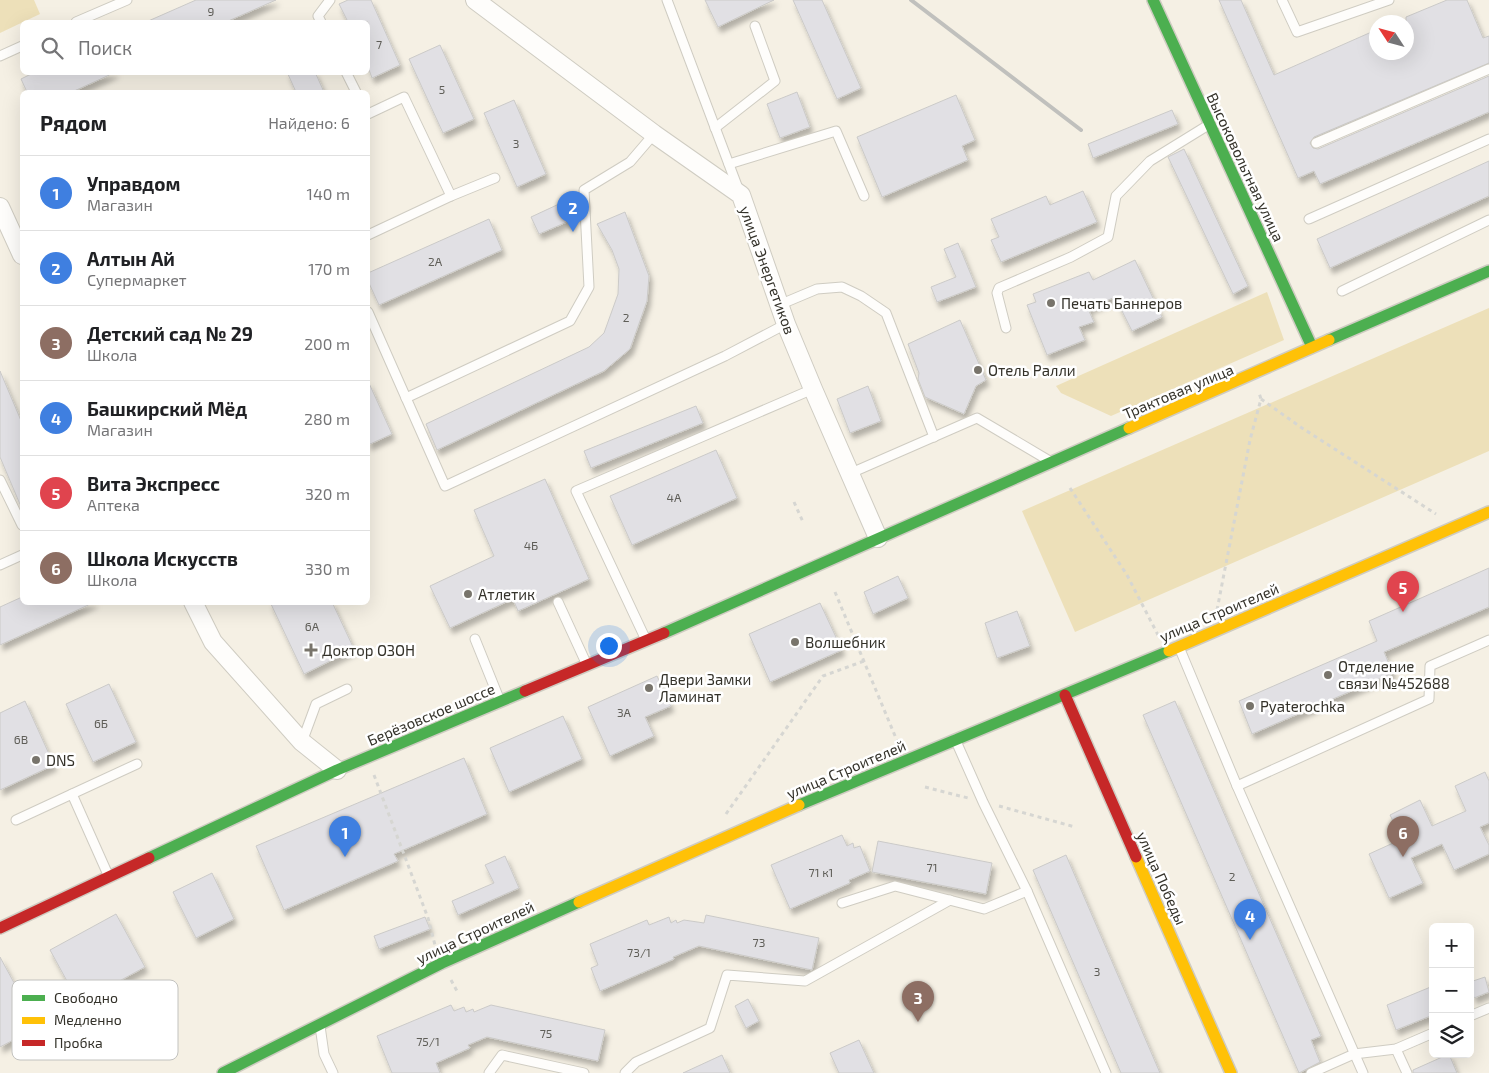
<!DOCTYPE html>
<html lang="ru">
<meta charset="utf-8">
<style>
:root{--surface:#fff;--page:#f6f6f6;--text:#202124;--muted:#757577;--line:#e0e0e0;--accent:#7c3aed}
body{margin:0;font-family:"Exo 2",sans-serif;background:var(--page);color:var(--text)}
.controls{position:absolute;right:15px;bottom:15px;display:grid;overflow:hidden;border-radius:8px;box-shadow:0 5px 20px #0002}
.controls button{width:45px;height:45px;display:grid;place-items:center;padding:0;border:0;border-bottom:1px solid var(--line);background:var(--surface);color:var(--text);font:25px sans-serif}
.compass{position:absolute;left:1369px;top:15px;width:45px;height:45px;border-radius:50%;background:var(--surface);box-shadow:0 5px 20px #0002;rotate:306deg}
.you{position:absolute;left:608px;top:645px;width:18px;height:18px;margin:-12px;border:4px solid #fff;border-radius:50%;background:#1a73e8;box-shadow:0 0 0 8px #1a73e833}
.badge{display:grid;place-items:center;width:32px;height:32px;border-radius:50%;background:var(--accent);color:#fff;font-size:16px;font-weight:700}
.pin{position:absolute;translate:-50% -41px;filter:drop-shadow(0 1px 2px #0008)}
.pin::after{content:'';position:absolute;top:26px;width:18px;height:15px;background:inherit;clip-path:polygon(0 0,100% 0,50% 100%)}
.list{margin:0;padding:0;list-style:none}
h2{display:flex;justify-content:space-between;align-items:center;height:65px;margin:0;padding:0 20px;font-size:21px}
h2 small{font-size:16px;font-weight:400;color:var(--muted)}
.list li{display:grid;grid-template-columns:32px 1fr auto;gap:15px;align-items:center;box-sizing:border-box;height:75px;padding:0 20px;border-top:1px solid var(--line)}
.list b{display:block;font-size:19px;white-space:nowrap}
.list p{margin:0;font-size:16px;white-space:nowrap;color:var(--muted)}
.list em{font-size:16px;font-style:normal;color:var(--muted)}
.icon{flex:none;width:28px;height:28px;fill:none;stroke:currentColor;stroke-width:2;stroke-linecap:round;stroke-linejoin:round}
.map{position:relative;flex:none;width:1489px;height:1073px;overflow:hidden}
.search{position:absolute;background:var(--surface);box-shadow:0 5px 20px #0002;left:20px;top:20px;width:350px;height:55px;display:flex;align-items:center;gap:12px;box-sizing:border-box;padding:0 18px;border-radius:8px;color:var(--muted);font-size:19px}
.panel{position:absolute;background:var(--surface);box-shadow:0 5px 20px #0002;left:20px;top:90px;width:350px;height:515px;border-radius:8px}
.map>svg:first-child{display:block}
.green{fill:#ede0b9}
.building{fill:#e1e0e4;stroke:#cbcac8;filter:url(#shadow)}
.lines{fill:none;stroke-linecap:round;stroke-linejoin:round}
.lane-casing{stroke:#cfccc2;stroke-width:11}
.street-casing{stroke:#cfccc2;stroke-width:20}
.fast-casing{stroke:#cfccc2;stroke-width:14}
.slow-casing{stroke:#cfccc2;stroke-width:14}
.jam-casing{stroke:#cfccc2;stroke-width:14}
.path{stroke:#d6d6d2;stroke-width:3;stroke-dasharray:4 4;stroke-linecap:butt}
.lane{stroke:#fefdfb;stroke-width:9}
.street{stroke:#fefdfb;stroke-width:18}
.fast{stroke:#4caf50;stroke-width:11}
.slow{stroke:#ffc107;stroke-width:11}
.jam{stroke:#c62828;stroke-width:11}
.rail{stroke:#c0c0bd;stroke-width:4}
.poi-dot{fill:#78746b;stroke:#fff;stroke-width:2}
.labels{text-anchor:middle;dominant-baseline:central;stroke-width:5;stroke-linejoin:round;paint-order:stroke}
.number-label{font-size:12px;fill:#5f5e58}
.street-label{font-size:15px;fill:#34322a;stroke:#fff}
.poi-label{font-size:15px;fill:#34322a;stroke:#fff;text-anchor:start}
.key{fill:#fff;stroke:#c2c2bf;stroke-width:1}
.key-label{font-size:14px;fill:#34322a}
</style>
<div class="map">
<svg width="1489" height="1073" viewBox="0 0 1489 1073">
<defs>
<filter id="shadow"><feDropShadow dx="3" dy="5.5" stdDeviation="2.5" flood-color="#0004"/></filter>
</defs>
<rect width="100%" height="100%" fill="#f5f0e4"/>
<g class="green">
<polygon points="0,0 34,0 40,14 0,33"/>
<polygon points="1267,292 1284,340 1111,416 1061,393 1056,386"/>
<polygon points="1489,308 1489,451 1075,632 1022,511"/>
</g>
<g class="building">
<polygon points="196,0 276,0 226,22 146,22"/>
<polygon points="348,0 371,0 400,65 372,78 368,67 368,22 348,22 339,4"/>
<polygon points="705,0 774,0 718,27"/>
<polygon points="793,0 822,0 861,88 837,99"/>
<polygon points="1219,0 1241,0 1274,75 1376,30 1376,52 1406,52 1406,17 1447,0 1467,0 1483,38 1489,36 1489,63 1314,137 1310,143 1313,148 1318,149 1489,76 1489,112 1320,184 1314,171 1298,178"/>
<polygon points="440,45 474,119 443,133 409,59"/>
<polygon points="35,72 116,72 72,92 27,92 21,79"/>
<polygon points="287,72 315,72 324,92 296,92"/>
<polygon points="797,92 810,127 780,138 767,104"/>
<polygon points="956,95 975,140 962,146 968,160 882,197 857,137"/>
<polygon points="514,100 546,174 517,187 484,113"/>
<polygon points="1172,110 1178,124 1093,158 1088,144"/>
<polygon points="1184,149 1248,286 1233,294 1168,157"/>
<polygon points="1489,161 1489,196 1330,268 1317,239"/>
<polygon points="1083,191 1097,222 1001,262 991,240 999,237 991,219 1046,196 1050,205"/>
<polygon points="559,204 567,222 539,234 531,217"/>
<polygon points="625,212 649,276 647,301 630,349 604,371 437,450 426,424 589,347 604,333 618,294 619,269 612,250 597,224"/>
<polygon points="489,219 502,250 379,305 368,281 368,273"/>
<polygon points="958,243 976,287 937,302 931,287 956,277 944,249"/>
<polygon points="1135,260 1162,317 1132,331 1115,297 1088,309 1094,322 1079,327 1085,340 1047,355 1027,305 1036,302 1033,294 1089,272 1093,280"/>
<polygon points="960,320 986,380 976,386 964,414 925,397 918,379 919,373 908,344"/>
<polygon points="0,371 22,423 22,509 0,457"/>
<polygon points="368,381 392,434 368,445"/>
<polygon points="868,386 881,421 850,433 837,399"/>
<polygon points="696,406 703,423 591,468 584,451"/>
<polygon points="716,450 737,498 632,545 610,496"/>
<polygon points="545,479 589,579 518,611 513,599 450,628 430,586 494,556 474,510"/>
<polygon points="1489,568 1489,607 1384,652 1393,673 1252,734 1239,701 1377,641 1369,621"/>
<polygon points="898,576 908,598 873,614 864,592"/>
<polygon points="22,597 22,602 95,602 0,645 0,607"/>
<polygon points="270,602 332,602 354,649 304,674"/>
<polygon points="820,603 842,650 770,682 749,634"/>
<polygon points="1017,611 1030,646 997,658 985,623"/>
<polygon points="657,676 671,706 645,717 654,736 610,756 588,707"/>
<polygon points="109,684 136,742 93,762 66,704"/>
<polygon points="25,701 54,765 0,790 0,713"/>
<polygon points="1175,701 1321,1036 1311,1040 1320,1062 1299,1073 1143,715"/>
<polygon points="563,716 582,759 509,792 490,748"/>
<polygon points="464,758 487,814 394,854 398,861 284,910 256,846"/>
<polygon points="1485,772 1489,781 1489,823 1480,827 1489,845 1489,854 1454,870 1442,844 1411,858 1423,883 1389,898 1369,854 1402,839 1390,815 1420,800 1432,826 1466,811 1455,786"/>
<polygon points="842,835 847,846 853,843 854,848 860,846 870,871 849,880 850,883 790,909 771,865"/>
<polygon points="878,841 992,863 986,894 872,872"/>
<polygon points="1066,855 1160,1073 1121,1073 1033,870"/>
<polygon points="505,856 519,888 458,915 452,901 494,883 485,865"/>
<polygon points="212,873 234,919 196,938 173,892"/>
<polygon points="116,914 145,967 79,1003 50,950"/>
<polygon points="706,915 819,938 812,970 699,946 673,957 674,959 600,991 591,968 598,965 590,944 647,920 649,925 669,917 671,923 676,920 677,923 684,920 704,923"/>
<polygon points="425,917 430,929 379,949 374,936"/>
<polygon points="0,957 38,1027 0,1047"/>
<polygon points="1485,977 1489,992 1474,998 1470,982"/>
<polygon points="1433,986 1433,1015 1396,1030 1387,1005"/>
<polygon points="748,999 759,1021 746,1028 735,1006"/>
<polygon points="451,1005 454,1011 464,1007 466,1012 473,1009 474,1012 491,1005 605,1030 598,1061 487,1037 468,1045 470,1048 436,1063 440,1073 392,1073 377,1036"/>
<polygon points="859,1040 874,1073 839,1073 830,1053"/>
<polygon points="1449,1054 1457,1073 1413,1073 1413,1070"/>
<polygon points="722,1055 730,1073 683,1073"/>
</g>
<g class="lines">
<defs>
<g id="lane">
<polyline points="667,0 739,191"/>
<polyline points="1282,0 1297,32 1389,0"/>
<polyline points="76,22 127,0"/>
<polyline points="321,22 318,16 330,0"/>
<polyline points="0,56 22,46"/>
<polyline points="346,72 356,92"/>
<polyline points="368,114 404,97 451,196"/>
<polyline points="715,128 775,81 755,26"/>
<polyline points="1316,143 1489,69"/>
<polyline points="729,164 836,131 864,196"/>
<polyline points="1309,219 1489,139"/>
<polyline points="368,235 451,196 495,178"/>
<polyline points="1342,291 1489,220"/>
<polyline points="779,305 817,289 842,287 861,296 886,313 934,437"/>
<polyline points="368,312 445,486 725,356 786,324"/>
<polyline points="1006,328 997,293 999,288 1071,257 1108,237 1116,196 1150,161 1210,124"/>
<polyline points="406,398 570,321 589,287 584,190 630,162 654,134"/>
<polyline points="851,473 977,418 1048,460"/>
<polyline points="0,480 22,525"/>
<polyline points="0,565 22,555"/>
<polyline points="558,602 587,665"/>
<polyline points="475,639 500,701"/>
<polyline points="646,640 576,491 813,389"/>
<polyline points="1179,647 1237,786 1363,1073"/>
<polyline points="955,739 983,802 1027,891"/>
<polyline points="302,742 316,704 347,689"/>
<polyline points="1237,786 1429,699 1430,666 1489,640"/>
<polyline points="72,794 137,764"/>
<polyline points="16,820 72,794 109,877"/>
<polyline points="842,903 895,886 984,909 1027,891 1106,1073"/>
<polyline points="1470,1016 1489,1008"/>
<polyline points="320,1026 324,1054 333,1073"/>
<polyline points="1396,1049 1407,1073"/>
<polyline points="489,1073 502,1055 584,1073"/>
<polyline points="625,1073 636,1062 710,1028 727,975 805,981 950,900"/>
<polyline points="1311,1073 1354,1054 1396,1049 1433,1033"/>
</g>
<g id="street">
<polyline points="475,0 654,134 741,195 786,324 813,389 878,538"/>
<polyline points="0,207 22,255"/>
<polyline points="193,602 213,642 302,742 337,770"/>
</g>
<g id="fast">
<polyline points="1153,0 1312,347"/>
<polyline points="1329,340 1489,271"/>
<polyline points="664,633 1129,428"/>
<polyline points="799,805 1169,651"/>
<polyline points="149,858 337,770 525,691"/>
<polyline points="223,1073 442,963 579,902"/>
</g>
<g id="slow">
<polyline points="1129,428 1329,340"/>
<polyline points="1169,651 1489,512"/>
<polyline points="1136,857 1231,1073"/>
<polyline points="579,902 799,805"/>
</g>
<g id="jam">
<polyline points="525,691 664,633"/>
<polyline points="1065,695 1136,857"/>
<polyline points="0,928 149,858"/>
</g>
</defs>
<use href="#lane" class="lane-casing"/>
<use href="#street" class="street-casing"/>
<use href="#fast" class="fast-casing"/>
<use href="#slow" class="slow-casing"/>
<use href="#jam" class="jam-casing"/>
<g class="path">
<polyline points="1261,399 1302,428 1436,514"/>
<polyline points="1070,488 1127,575 1158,635"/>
<polyline points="794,502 803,522"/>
<polyline points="835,592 898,743"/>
<polyline points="1217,610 1250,440 1261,399 1259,393"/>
<polyline points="374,775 428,918 435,945"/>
<polyline points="925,787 968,798"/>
<polyline points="999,806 1075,827"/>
<polyline points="726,814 823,676 864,661"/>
<polyline points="451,980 458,993"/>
</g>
<use href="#lane" class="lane"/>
<use href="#street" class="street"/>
<use href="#fast" class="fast"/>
<use href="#slow" class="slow"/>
<use href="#jam" class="jam"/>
<polyline class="rail" points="911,0 1081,130"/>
</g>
<g class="poi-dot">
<circle cx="1051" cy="303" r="5"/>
<circle cx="978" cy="370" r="5"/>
<circle cx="468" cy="594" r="5"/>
<circle cx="795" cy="642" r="5"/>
<path d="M308.5 642.5h5v5h5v5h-5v5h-5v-5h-5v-5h5z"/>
<circle cx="1328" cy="675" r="5"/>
<circle cx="649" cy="688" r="5"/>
<circle cx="1250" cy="706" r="5"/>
<circle cx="36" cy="760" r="5"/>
</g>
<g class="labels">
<g class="number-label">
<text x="211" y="11">9</text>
<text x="379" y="44">7</text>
<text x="442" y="89">5</text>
<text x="516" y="143">3</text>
<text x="435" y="261">2А</text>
<text x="626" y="317">2</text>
<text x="674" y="497">4А</text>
<text x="531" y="545">4Б</text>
<text x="312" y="626">6А</text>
<text x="624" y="712">3А</text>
<text x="101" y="723">6Б</text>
<text x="21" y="739">6В</text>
<text x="932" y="867">71</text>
<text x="821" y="872">71 к1</text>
<text x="1232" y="876">2</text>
<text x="759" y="942">73</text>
<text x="639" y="952">73/1</text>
<text x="1097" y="971">3</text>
<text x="546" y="1033">75</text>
<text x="428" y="1041">75/1</text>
</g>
<g class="street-label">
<text transform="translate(1246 167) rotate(65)">Высоковольтная улица</text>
<text transform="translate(768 270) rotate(70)">улица Энергетиков</text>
<text transform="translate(1178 391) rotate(-23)">Трактовая улица</text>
<text transform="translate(1219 612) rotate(-23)">улица Строителей</text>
<text transform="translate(431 714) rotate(-23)">Берёзовское шоссе</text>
<text transform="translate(846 769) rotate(-23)">улица Строителей</text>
<text transform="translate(1162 878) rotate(66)">улица Победы</text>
<text transform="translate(475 932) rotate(-25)">улица Строителей</text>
</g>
<g class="poi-label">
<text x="1061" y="303">Печать Баннеров</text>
<text x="988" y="370">Отель Ралли</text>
<text x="478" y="594">Атлетик</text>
<text x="805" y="642">Волшебник</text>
<text x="322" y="650">Доктор ОЗОН</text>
<text x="1338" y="666">Отделение<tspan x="1338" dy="17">связи №452688</tspan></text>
<text x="659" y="679">Двери Замки<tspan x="659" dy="17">Ламинат</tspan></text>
<text x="1260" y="706">Pyaterochka</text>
<text x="46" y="760">DNS</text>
</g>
</g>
<rect x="12" y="980" width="166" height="80" rx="8" class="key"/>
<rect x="22" y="995" width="23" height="6" fill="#4caf50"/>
<rect x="22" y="1017" width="23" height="7" fill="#ffc107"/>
<rect x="22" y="1040" width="23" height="6" fill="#c62828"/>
<g class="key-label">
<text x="54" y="1003">Свободно</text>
<text x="54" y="1025">Медленно</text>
<text x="54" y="1048">Пробка</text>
</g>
</svg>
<div class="controls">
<button>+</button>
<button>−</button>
<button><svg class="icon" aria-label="layers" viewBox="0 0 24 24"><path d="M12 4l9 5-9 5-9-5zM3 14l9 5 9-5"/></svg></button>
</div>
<svg class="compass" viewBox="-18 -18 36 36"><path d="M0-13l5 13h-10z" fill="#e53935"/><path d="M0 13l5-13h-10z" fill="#757577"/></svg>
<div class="you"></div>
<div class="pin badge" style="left:345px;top:857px;background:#3f7fe0">1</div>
<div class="pin badge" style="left:573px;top:232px;background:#3f7fe0">2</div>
<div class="pin badge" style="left:918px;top:1022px;background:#8d6e63">3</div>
<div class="pin badge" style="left:1250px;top:940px;background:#3f7fe0">4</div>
<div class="pin badge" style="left:1403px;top:612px;background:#e0444e">5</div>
<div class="pin badge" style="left:1403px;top:857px;background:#8d6e63">6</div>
<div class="search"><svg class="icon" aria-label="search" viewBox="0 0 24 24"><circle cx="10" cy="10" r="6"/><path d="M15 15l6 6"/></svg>Поиск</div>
<section class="panel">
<h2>Рядом<small>Найдено: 6</small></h2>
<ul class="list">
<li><span class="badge" style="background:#3f7fe0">1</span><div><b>Управдом</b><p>Магазин</p></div><em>140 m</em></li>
<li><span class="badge" style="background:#3f7fe0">2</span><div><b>Алтын Ай</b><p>Супермаркет</p></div><em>170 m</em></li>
<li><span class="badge" style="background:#8d6e63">3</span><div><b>Детский сад № 29</b><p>Школа</p></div><em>200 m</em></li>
<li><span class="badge" style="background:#3f7fe0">4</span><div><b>Башкирский Мёд</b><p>Магазин</p></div><em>280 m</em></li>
<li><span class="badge" style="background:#e0444e">5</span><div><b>Вита Экспресс</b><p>Аптека</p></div><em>320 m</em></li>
<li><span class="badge" style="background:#8d6e63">6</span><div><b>Школа Искусств</b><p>Школа</p></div><em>330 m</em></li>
</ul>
</section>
</div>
